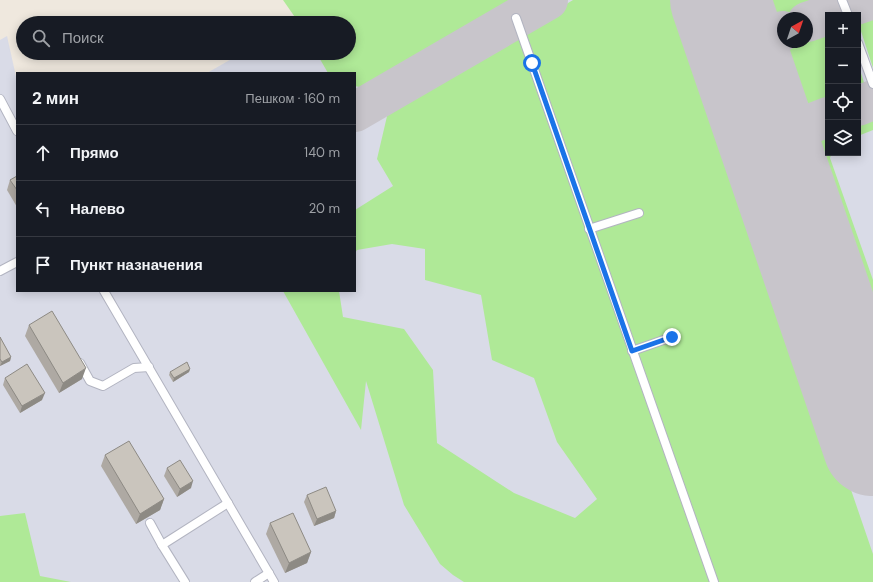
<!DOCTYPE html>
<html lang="ru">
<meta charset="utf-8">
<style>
:root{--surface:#171b24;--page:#242831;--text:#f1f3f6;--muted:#9ea1a6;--line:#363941}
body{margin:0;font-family:"DM Sans",sans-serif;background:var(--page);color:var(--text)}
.controls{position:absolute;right:12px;top:12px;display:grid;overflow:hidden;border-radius:0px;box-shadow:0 2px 10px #0003}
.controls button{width:36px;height:36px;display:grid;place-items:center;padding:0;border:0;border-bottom:1px solid var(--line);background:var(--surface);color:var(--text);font:20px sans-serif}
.compass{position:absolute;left:777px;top:12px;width:36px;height:36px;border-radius:50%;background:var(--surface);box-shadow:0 2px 10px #0003;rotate:40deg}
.stop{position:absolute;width:12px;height:12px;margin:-9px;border:3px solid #1a73e8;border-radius:50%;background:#fff}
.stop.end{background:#1a73e8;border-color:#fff;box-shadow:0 1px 4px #0008}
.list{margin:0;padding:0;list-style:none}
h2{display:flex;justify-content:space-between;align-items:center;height:52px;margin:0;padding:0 16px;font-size:17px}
h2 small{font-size:13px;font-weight:400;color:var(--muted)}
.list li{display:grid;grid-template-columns:26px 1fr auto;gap:12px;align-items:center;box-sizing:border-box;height:56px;padding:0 16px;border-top:1px solid var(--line)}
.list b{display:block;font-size:15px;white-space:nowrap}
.list em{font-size:13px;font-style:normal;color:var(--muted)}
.icon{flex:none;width:22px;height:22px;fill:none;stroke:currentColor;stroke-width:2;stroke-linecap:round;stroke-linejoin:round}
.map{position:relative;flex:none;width:873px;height:582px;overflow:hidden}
.search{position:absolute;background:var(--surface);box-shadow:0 2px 10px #0003;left:16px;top:16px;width:340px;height:44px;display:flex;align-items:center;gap:10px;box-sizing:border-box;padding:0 14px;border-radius:22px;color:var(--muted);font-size:15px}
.panel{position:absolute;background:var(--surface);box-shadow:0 2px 10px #0003;left:16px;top:72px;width:340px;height:220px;border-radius:0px}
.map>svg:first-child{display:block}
.airport{fill:#d9dbe7;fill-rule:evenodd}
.green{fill:#afe997}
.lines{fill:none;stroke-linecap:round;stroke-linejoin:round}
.taxiway{stroke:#c8c5cb;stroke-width:40}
.runway{stroke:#c8c5cb;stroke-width:100}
.lane-casing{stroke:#b2b4c1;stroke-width:10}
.lane{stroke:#fff;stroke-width:8}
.wall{fill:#aea9a3}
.shaded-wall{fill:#8d8a84}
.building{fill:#cac5bd;stroke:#8d8a84}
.route{stroke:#1a73e8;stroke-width:5}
</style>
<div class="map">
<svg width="873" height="582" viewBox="0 0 873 582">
<rect width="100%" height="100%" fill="#efe8de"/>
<path class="airport" d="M334,0h539v582h-873v-542l7,-4 10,45v210h338v-218h-148l35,-20h107v-30h-55zM828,15h30v138h-30zM783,18h24v24h-24z"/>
<g class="green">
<polygon points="283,0 529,0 372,90 355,86 355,73 328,73 317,54 349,53 349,23 299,23"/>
<polygon points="573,0 683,0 873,554 873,582 464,582 453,575 440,564 404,505 366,381 361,430 283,291 339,291 343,317 404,329 433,370 437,443 514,493 575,518 597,499 557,442 534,378 492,360 481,295 425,280 425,249 392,244 357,250 355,253 355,210 393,186 377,159 388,112"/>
<polygon points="758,0 835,0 837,5 796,18 783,18 783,22 767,28"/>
<polygon points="873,10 873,68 858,22 858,15"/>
<polygon points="828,26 828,108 797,118 772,44 783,41 783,42 807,42 807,33"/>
<polygon points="858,64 868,95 858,98"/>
<polygon points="873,108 873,130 858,136 858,114"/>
<polygon points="828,125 828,153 832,153 830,158 873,280 873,336 805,137 811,132"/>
<polygon points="25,513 40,576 71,582 0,582 0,516"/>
</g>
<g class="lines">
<g class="taxiway">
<polyline points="807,22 870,0"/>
<polyline points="736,47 783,31"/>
<polyline points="858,106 873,100"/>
<polyline points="355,112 548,0"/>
<polyline points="768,140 828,117"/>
</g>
<polyline class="runway" points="720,0 873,446"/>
<defs>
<g id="lane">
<polyline points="842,0 848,15"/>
<polyline points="516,18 714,582"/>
<polyline points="858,43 873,84"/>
<polyline points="0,99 17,131"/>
<polyline points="589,229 639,213"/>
<polyline points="0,271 17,262"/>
<polyline points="104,291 274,582"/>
<polyline points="632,351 672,337"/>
<polyline points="80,363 90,381 103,386 134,368 149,367"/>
<polyline points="150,523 162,545"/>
<polyline points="185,582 162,545 228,503"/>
<polyline points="255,582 269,573"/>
</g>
</defs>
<use href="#lane" class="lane-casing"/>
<use href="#lane" class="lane"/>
</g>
<g class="wall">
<polygon points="17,176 17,207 7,190 10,180"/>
<polygon points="29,325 82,379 59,393 25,336"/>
<polygon points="0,337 11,357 10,361 0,366"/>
<polygon points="190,369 189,372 173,382 169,375 170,372"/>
<polygon points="5,378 42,400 20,413 3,385"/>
<polygon points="105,455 164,499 160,510 136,524 101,466"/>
<polygon points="167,468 191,488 177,497 164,476"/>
<polygon points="307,495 336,511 334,518 314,526 304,502"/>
<polygon points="270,523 311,552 307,563 285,573 266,534"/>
</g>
<g class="shaded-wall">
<polygon points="11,357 10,361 0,366 2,362"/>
<polygon points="86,368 82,379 59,393 63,383"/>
<polygon points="190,369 189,372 173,382 174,378"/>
<polygon points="45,393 42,400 20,413 22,406"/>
<polygon points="193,481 191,488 177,497 180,489"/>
<polygon points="164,499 160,510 136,524 140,514"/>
<polygon points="336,511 334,518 314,526 317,519"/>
<polygon points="311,552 307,563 285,573 289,563"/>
</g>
<g class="building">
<polygon points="17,176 17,190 10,180"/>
<polygon points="52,311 86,368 63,383 29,325"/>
<polygon points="0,337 11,357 2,362 0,359"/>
<polygon points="187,362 190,369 174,378 170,372"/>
<polygon points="27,364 45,393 22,406 5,378"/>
<polygon points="129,441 164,499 140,514 105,455"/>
<polygon points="180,460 193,481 180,489 167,468"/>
<polygon points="326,487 336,511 317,519 307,495"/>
<polygon points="293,513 311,552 289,563 270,523"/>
</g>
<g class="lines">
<polyline class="route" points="532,63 632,351 672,337"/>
</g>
</svg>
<div class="controls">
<button>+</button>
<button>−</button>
<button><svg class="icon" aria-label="locate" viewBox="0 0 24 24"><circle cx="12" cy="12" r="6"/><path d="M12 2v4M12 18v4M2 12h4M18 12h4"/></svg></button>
<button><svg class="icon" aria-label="layers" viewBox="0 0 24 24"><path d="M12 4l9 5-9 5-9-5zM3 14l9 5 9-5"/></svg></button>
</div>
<svg class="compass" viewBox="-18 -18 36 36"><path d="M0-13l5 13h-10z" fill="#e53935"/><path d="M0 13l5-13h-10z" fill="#9ea1a6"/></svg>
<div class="stop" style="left:532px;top:63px"></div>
<div class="stop end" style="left:672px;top:337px"></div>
<div class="search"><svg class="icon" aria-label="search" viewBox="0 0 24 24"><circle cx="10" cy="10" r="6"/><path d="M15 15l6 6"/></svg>Поиск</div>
<section class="panel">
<h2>2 мин<small>Пешком · 160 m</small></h2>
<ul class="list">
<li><svg class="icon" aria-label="ahead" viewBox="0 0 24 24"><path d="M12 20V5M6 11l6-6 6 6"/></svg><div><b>Прямо</b></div><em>140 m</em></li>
<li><svg class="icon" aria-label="left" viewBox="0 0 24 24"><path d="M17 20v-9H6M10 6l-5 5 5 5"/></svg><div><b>Налево</b></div><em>20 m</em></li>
<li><svg class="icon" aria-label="arrive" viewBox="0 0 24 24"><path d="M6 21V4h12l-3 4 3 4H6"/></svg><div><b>Пункт назначения</b></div></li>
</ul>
</section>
</div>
